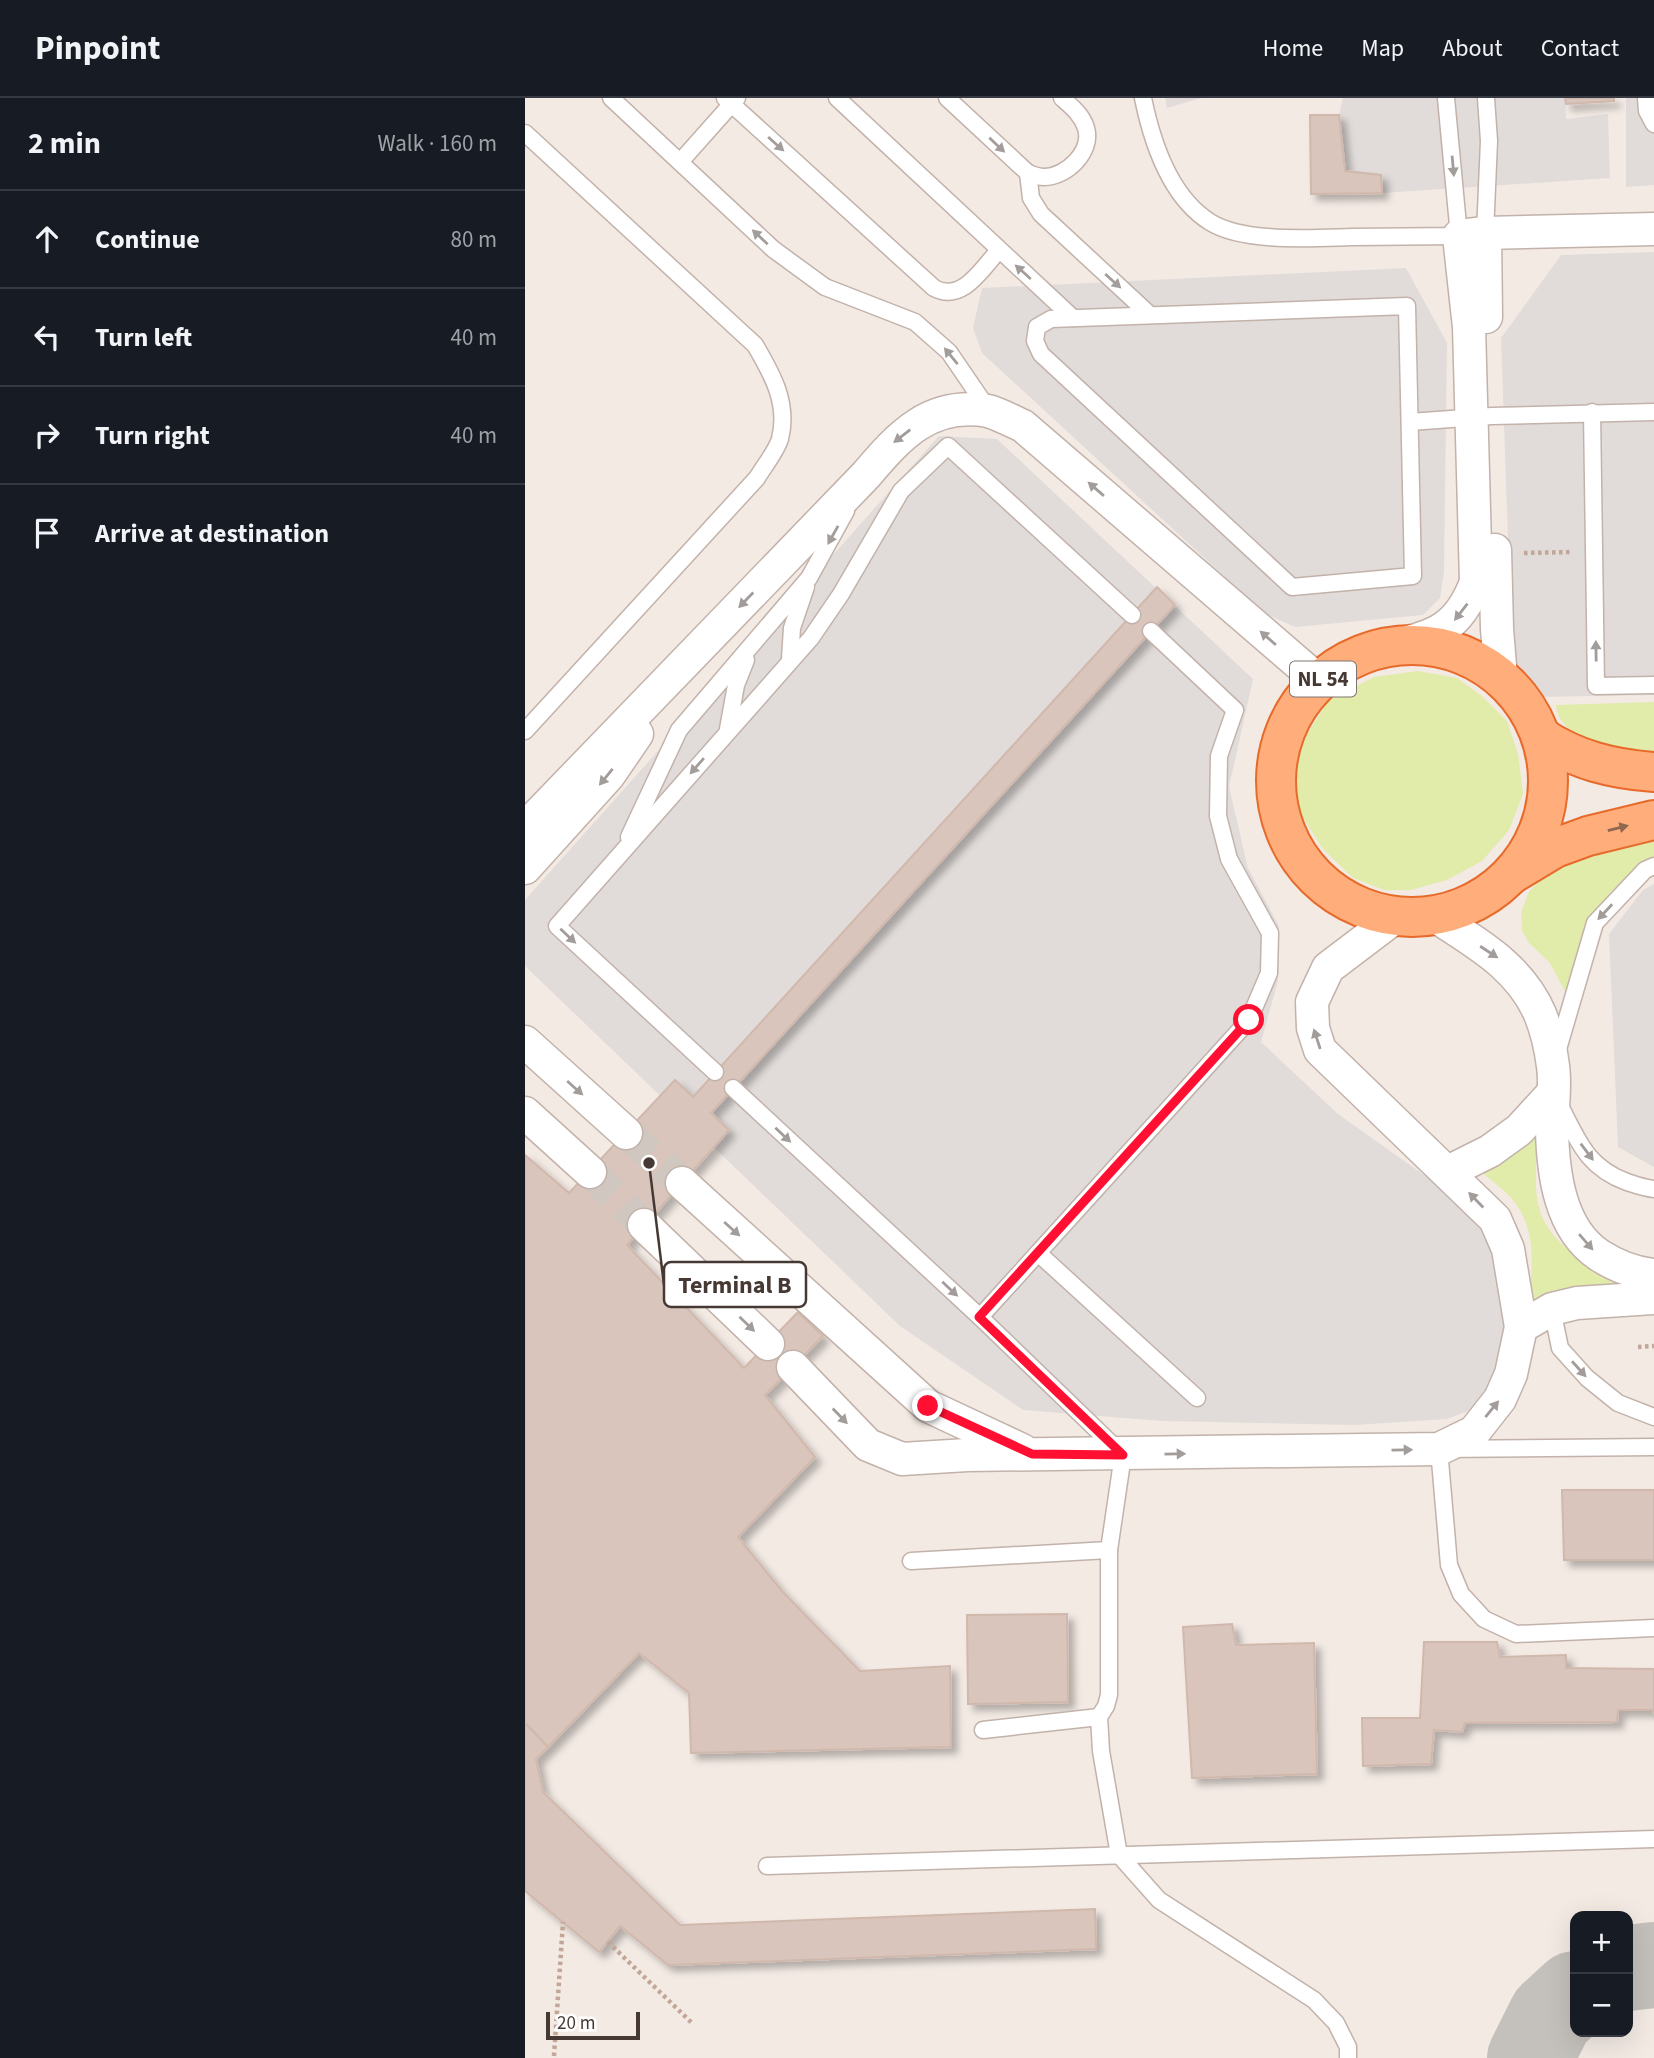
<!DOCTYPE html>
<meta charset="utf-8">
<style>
:root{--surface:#171b24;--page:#242831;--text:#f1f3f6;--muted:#9ea1a6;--line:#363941}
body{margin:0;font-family:"Source Sans 3",sans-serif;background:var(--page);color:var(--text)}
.controls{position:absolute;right:21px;bottom:21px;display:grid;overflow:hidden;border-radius:14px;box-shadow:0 7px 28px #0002}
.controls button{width:63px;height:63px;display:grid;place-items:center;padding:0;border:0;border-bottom:2px solid var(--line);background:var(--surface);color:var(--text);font:35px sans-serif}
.scale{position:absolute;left:21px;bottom:18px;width:94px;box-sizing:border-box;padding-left:7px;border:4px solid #463934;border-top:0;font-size:19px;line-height:24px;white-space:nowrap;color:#463934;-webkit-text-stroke:5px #fff;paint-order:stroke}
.stop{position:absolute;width:21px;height:21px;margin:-16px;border:5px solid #ff1033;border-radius:50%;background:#fff}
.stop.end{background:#ff1033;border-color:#fff;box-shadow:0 2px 7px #0008}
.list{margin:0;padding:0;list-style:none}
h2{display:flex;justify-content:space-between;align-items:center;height:91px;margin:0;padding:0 28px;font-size:30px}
h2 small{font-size:23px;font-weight:400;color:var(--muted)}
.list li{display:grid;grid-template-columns:46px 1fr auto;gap:21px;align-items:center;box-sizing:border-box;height:98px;padding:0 28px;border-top:2px solid var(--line)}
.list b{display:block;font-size:26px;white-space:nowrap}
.list em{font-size:23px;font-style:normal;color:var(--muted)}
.icon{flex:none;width:38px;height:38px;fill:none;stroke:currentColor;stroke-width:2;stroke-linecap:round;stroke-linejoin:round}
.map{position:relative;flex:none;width:1129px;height:1960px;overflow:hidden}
header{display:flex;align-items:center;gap:42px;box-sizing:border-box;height:98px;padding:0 35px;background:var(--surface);border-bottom:2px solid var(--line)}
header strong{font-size:33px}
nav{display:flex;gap:38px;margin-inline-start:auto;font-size:24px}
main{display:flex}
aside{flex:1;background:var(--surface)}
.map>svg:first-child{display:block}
.green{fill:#e1ebaa}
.parking{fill:#e1dcda}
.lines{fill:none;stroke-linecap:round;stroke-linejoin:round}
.taxiway{stroke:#c4c0bc;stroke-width:86}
.building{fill:#d9c5bc;stroke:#d1b8ac;stroke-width:2;filter:url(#shadow)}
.minor-tunnel{stroke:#d0c7c1;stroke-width:32;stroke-dasharray:32 16;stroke-linecap:butt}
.service-casing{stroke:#c2b2aa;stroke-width:19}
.minor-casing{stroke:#c2b2aa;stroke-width:35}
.trunk-casing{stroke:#e76a2b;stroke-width:42}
.path{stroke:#c2a697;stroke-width:4.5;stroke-dasharray:3.5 3.5;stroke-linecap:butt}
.service{stroke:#fff;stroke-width:16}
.minor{stroke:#fff;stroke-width:32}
.trunk{stroke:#ffae7b;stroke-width:38}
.oneway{fill:#a29c9a}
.oneway2{fill:#906850}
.route{stroke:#ff1033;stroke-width:9}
.labels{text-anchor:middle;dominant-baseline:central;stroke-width:6;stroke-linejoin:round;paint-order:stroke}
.shield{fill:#fff;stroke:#7e7471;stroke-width:2}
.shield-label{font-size:21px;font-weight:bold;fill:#463934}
.leader{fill:none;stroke:#463934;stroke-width:2.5}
.callout-dot{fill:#463934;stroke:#fff;stroke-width:2.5}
.callout{fill:#fff;stroke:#463934;stroke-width:2.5}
.callout-label{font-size:24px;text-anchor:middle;font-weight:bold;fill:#463934}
</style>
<header>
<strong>Pinpoint</strong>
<nav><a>Home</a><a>Map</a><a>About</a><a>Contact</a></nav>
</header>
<main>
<aside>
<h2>2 min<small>Walk · 160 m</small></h2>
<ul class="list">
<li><svg class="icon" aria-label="ahead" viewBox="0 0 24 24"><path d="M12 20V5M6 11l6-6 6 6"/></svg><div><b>Continue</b></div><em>80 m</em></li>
<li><svg class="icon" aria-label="left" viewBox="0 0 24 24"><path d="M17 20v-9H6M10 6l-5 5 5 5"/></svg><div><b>Turn left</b></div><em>40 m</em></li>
<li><svg class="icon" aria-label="right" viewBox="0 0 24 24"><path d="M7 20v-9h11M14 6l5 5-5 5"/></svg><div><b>Turn right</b></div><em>40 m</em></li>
<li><svg class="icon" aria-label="arrive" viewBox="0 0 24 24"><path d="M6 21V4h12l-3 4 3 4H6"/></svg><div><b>Arrive at destination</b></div></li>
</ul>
</aside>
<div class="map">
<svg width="1129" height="1960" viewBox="0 0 1129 1960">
<defs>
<filter id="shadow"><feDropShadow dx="6" dy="6" stdDeviation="3.5" flood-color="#0004"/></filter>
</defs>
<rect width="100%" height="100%" fill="#f3eae4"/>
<g class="green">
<polygon points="893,573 932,580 958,599 982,623 993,656 998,696 984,732 957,763 922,782 886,792 859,792 828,780 798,751 772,711 770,668 782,636 803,603 849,579"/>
<path d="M1129,604v51c-29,-3 -96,-11 -98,-48z"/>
<path d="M1129,742v19c-41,23 -73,60 -80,107 -2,11 -2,21 -5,33l-19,-36 -21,-20 -7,-12 -1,-19 8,-20 18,-22 63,-24z"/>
<path d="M1009,1035c4,22 0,44 3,65 7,50 61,71 100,92l-108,10c3,-33 8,-68 -14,-97 -8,-12 -23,-21 -33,-31z"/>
</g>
<g class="parking">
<polygon points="640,0 676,0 642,10"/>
<polygon points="818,0 1040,0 1041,21 1083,16 1085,80 857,95 856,77 820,73 814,17"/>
<polygon points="1101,0 1129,0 1129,87 1101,89"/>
<polygon points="1129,154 1129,597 1012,599 987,557 976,240 1036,157"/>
<polygon points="881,170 922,245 919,474 915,500 898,517 770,529 739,515 457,255 448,230 457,190"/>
<polygon points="414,338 472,341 728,581 704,689 723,770 754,828 753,883 736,944 813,1016 937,1104 964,1139 977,1162 982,1234 974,1277 954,1309 922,1321 829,1327 637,1323 498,1312 375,1228 0,868 0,802"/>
<polygon points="1129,786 1129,1069 1093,1049 1084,836 1118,792"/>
</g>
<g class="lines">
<g class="taxiway">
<polyline points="1103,1870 1129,1867"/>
<polyline points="1005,1960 1026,1918 1050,1896"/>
</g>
</g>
<g class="building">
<polygon points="1040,0 1089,0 1089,3 1041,6"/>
<polygon points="785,17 814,17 820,73 856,77 857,95 786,96"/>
<polygon points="632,489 650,507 186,1015 204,1032 102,1147 219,1270 273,1214 298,1238 240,1297 290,1359 213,1439 257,1493 335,1573 425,1568 426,1649 166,1655 164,1595 114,1555 23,1649 0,1625 0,1057 44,1095 150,982 168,999"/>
<polygon points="1037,1392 1129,1392 1129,1462 1039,1462"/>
<polygon points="542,1516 543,1604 443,1606 442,1517"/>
<polygon points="707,1526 711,1547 789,1545 792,1676 667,1680 658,1529"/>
<polygon points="899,1544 972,1544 975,1559 1041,1557 1041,1570 1129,1571 1129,1615 1128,1612 1093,1612 1092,1624 940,1625 937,1634 909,1632 906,1666 838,1668 837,1620 895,1620"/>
<polygon points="0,1625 23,1649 11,1661 18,1694 155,1827 570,1811 571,1851 143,1867 95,1828 74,1854 0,1793"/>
</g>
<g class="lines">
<g class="minor-tunnel">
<polyline points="101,1035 157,1085"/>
<polyline points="65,1074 119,1127"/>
</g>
<defs>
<g id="service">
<polyline points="86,0 248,151 300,189 390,224 424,254 465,314"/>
<path d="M200,0l209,190c28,15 47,-18 65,-38"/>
<polyline points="312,0 548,220"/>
<path d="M422,0l81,75c5,2 11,4 16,4 23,0 49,-26 42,-49 -4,-13 -14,-21 -24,-30"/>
<path d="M618,0c9,44 27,99 67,124 33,21 103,16 142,15 36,0 71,-1 107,-1l-13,-138"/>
<polyline points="1121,0 1122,13 1129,26"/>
<path d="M0,35l230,212c17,29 34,58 25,94 -4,13 -16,27 -23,39l-232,253"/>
<polyline points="155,64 212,0"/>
<polyline points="503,75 506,100 516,116 625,217"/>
<polyline points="960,135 964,43 961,0"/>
<polygon points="882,208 888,478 767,489 516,256 510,243 512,229 526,221"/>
<polyline points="1067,314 1071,588 1129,587"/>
<polyline points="885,324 967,318 1129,314"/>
<polyline points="265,561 267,530 281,489"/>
<polyline points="203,631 211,587 221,562"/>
<polyline points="104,739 154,632 284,480 321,413"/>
<polyline points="1031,958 1070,825 1120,772 1129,768"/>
<polyline points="190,974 32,828 286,540 316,496 376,393 423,348 607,517"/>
<polyline points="208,990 455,1219 598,1357 584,1452 584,1597 581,1608 574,1619 458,1632"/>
<path d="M1034,1006c19,36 27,63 68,78 9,3 17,6 27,7"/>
<polyline points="513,1155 672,1300"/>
<polyline points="1027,1211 1035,1250 1062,1280 1093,1305 1129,1319"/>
<polyline points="455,1219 724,922 744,875 745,835 704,761 693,718 694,658 710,612 626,533"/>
<polyline points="1129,1349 914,1351 924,1467 936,1496 959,1521 991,1536 1129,1530"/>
<polyline points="386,1463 584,1452"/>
<polyline points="574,1619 576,1653 594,1757 634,1802 789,1902 811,1925 823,1949 823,1960"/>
<polyline points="242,1768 1129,1741"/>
</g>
<g id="minor">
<polyline points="960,135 961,219"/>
<polyline points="970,452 972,531 976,580"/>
<path d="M854,552c49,-14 77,-14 97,-68l-7,-255 -10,-91 26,-3 169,-4"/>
<path d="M0,730l341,-353c33,-39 64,-74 122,-64 11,3 24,10 35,15l297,256"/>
<polyline points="0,770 84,677 112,636"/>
<path d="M907,816c42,28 87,51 108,100 6,15 11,36 13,52 3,21 -1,43 -1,64 1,44 8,99 47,125 17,11 35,18 55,20"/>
<polyline points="0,944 101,1035"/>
<polyline points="0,1015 65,1074"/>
<polyline points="923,1074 965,1053 994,1032 1028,995"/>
<polyline points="157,1085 403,1308 497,1352"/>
<polyline points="119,1127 243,1246"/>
<polyline points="996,1229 1027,1211 1052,1205 1129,1200"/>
<polyline points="268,1269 343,1347 377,1361 442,1357 914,1351 949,1334 975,1301 986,1276 996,1229 983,1151 970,1121 795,952 788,930 787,904 803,870 873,817"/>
</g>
<g id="trunk">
<circle cx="887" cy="683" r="136"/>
<path d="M1016,639c35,23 71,32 113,35"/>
<polyline points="990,774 1030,750 1063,738 1129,722"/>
</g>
</defs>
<use href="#service" class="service-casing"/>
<use href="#minor" class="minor-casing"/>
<use href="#trunk" class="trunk-casing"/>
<g class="path">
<polyline points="999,455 1047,454"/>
<polyline points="1113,1249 1129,1248"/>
<polyline points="83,1844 168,1926"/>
<polyline points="29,1958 38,1824"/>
</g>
<use href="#service" class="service"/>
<use href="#minor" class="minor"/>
<use href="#trunk" class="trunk"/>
</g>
<defs><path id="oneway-solid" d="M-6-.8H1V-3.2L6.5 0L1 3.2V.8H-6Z" transform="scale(1.75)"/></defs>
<g class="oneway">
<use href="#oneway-solid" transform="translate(251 46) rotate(42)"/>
<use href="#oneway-solid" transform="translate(472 47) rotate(43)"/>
<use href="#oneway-solid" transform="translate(928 68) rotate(85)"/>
<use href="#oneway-solid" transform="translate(235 139) rotate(-137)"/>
<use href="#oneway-solid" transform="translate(498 174) rotate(-138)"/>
<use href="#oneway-solid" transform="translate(588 183) rotate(42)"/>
<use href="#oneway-solid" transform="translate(426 258) rotate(-129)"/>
<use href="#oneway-solid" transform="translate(377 338) rotate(142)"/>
<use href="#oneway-solid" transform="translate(571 391) rotate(-139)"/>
<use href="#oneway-solid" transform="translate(308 437) rotate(119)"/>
<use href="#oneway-solid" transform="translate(221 502) rotate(134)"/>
<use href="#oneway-solid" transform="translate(936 514) rotate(128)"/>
<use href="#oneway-solid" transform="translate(743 540) rotate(-139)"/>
<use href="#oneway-solid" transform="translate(1071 553) rotate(-91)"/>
<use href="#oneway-solid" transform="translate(172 668) rotate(131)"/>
<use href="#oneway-solid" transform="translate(81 679) rotate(129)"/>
<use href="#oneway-solid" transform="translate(1080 814) rotate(133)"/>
<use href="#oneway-solid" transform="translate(43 838) rotate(43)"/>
<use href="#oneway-solid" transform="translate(964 854) rotate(33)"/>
<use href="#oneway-solid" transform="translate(792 941) rotate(-108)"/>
<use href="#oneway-solid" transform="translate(50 990) rotate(42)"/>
<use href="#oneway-solid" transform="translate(258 1037) rotate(43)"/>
<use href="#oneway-solid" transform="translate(1062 1054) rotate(53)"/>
<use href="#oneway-solid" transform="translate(951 1102) rotate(-134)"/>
<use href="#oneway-solid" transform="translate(207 1131) rotate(42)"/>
<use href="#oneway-solid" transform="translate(1061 1144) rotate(49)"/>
<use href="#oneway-solid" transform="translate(425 1191) rotate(43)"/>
<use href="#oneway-solid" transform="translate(222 1226) rotate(44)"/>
<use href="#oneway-solid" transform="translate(1054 1271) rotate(48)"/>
<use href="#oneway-solid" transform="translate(967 1311) rotate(-51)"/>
<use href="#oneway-solid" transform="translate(315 1318) rotate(46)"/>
<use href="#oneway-solid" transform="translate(877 1352) rotate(-1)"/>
<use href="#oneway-solid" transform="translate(650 1356) rotate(-1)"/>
</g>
<use class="oneway2" href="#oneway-solid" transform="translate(1093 730) rotate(-14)"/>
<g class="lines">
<polyline class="route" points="403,1308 507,1356 598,1357 454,1219 724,922"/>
</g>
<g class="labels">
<rect class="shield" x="765" y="563.5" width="66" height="35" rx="5"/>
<g class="shield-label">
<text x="798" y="581">NL 54</text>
</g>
</g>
<path class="leader" d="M124 1065L139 1187"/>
<circle class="callout-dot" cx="124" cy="1065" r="7"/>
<rect class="callout" x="139" y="1164" width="142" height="45" rx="7"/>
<g class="callout-label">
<text x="210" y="1195">Terminal B</text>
</g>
</svg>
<div class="controls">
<button>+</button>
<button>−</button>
</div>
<div class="scale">20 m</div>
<div class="stop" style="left:724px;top:922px"></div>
<div class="stop end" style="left:403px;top:1308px"></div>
</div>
</main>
